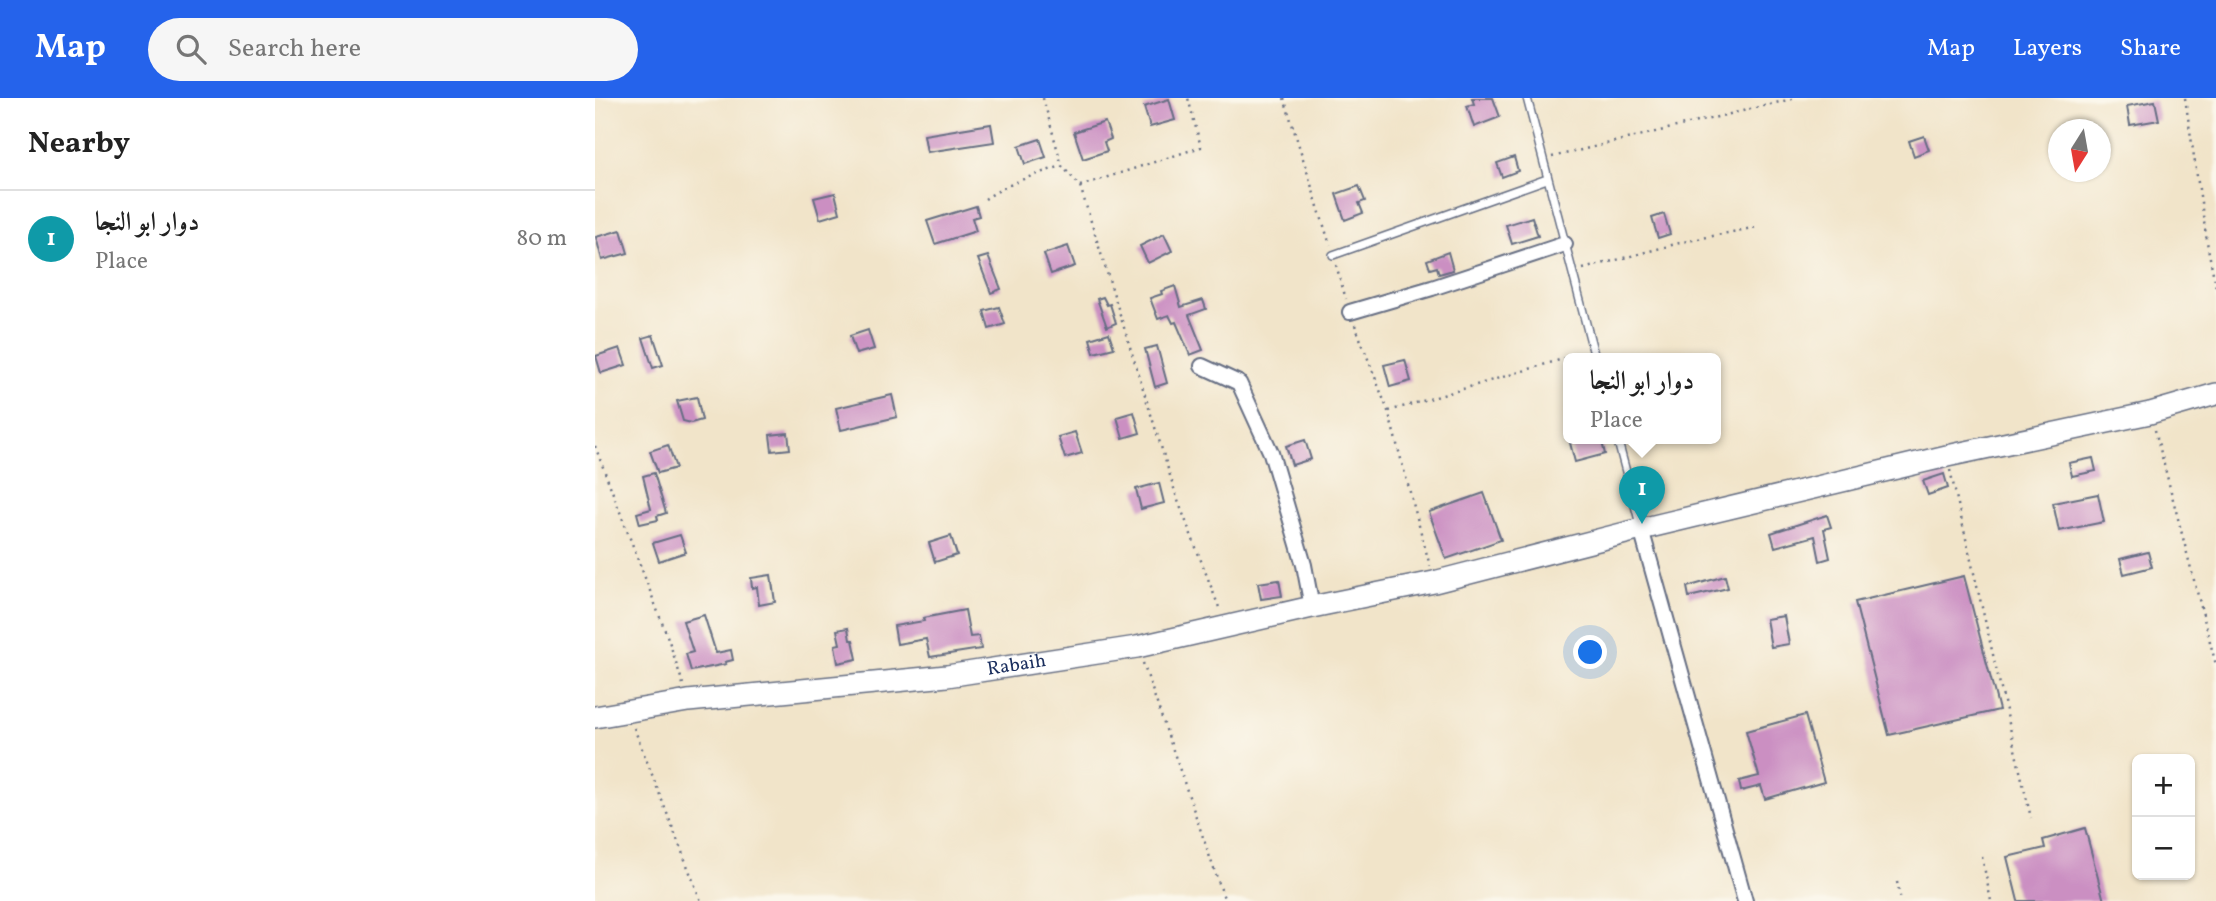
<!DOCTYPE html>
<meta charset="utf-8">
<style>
:root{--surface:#fff;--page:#f6f6f6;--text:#222;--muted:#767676;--line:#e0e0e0;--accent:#2563eb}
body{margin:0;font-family:Vollkorn,Amiri,serif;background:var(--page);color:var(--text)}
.controls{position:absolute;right:21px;bottom:21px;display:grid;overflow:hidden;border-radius:10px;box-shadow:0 2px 5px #0004}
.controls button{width:63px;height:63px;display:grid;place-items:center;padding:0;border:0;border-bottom:2px solid var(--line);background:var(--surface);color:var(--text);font:35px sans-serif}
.compass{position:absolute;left:1453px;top:21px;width:63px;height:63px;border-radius:50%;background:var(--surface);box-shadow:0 2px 5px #0004;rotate:191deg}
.you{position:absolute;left:996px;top:555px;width:24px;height:24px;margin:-18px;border:5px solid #fff;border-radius:50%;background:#1a73e8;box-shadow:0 0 0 10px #1a73e833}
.badge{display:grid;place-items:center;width:46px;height:46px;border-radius:50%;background:var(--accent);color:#fff;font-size:23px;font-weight:700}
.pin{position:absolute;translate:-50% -58px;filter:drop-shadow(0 2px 4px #0008)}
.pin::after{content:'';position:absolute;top:37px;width:24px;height:21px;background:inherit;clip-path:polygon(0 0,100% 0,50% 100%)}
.popup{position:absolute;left:968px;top:255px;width:158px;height:91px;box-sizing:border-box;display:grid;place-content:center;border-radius:10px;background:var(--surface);filter:drop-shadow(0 2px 5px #0005);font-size:23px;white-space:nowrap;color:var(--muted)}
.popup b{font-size:26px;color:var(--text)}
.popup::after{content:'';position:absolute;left:50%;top:100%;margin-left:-14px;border:14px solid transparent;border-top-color:var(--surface)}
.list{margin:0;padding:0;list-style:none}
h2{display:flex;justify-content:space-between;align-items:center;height:91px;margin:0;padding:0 28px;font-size:30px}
h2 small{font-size:23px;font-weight:400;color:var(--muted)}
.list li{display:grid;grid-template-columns:46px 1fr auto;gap:21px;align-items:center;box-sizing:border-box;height:98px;padding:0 28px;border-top:2px solid var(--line)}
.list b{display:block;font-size:26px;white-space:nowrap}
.list p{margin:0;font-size:23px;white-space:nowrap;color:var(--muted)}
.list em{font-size:23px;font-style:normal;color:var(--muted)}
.icon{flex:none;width:38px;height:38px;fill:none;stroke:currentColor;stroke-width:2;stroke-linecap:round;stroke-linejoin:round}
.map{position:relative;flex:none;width:1621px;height:803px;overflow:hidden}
header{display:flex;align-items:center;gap:42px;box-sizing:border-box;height:98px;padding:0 35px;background:var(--accent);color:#fff}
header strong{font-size:33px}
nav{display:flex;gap:38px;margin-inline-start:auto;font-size:24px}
.search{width:490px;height:63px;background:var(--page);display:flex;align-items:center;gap:18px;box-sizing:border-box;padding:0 24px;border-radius:38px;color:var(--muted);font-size:26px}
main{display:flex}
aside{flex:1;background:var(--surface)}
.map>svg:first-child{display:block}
.building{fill:#cb8fc2}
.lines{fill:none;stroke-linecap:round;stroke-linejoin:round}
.lane-casing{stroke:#666e83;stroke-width:10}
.street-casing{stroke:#666e83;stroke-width:18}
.secondary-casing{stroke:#666e83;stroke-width:24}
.path{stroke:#666e83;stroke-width:2.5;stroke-dasharray:2 5;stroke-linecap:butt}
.lane{stroke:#fff;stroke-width:7}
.street{stroke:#fff;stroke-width:14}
.secondary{stroke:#fff;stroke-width:21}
.labels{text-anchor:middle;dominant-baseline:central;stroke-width:5;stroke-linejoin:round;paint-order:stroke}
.street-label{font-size:19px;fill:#1b2f5e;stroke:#fbf7ec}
</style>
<header>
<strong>Map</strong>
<div class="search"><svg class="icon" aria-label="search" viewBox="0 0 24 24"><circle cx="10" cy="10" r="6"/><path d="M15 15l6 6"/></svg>Search here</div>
<nav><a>Map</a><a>Layers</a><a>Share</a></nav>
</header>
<main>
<aside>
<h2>Nearby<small></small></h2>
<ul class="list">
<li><span class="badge" style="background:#0f9aa8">1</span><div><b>دوار ابو النجا</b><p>Place</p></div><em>80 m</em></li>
</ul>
</aside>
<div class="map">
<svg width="1621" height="803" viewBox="0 0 1621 803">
<rect width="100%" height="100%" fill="#fbf7ec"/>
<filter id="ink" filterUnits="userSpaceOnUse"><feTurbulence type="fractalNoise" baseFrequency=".0143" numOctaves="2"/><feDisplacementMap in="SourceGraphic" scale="14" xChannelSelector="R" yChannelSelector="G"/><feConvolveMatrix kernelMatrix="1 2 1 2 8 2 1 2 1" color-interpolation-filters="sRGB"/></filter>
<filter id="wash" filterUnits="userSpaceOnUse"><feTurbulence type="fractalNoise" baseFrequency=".00686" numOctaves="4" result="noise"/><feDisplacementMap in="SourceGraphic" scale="28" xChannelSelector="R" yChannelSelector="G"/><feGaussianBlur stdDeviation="1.57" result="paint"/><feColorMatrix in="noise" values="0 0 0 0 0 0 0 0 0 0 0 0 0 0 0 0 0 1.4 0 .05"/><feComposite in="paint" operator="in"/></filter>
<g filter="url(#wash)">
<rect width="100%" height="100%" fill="#f1e4c9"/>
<g id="blocks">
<g class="building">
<polygon points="877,0 898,0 905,19 879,29 872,8 879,6"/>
<polygon points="574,1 580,22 555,29 549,9"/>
<polygon points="1560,3 1564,22 1535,27 1532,8"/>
<polygon points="510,24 516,41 509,44 512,53 488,61 479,34"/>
<polygon points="396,26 399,44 332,54 329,37"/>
<polygon points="1329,38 1334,52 1319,58 1314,43"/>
<polygon points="445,41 451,59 430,66 424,48"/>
<polygon points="919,59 923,73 907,79 902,65"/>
<polygon points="764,88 770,103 764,105 768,115 750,122 741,96"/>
<polygon points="240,95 245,115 225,121 219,100"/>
<polygon points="381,108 384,118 377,120 381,133 340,146 332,123"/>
<polygon points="1069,116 1075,136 1063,140 1057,120"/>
<polygon points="937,119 943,138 917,146 911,127"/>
<polygon points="26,132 33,155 7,162 1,139"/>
<polygon points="569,136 577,153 553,165 545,148"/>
<polygon points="473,148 480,168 456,176 449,156"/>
<polygon points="853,154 858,172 844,176 842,169 835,171 832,162"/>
<polygon points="393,158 406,191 396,195 383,161"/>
<polygon points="580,188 586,209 608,202 611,211 594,217 608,252 595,257 581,224 578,225 574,217 563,221 555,200 567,196 566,193"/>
<polygon points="508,199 512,207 515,206 521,225 512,229 502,201"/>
<polygon points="404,209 410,226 394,231 389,213"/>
<polygon points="273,232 279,251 261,256 255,238"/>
<polygon points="514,235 519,250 499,255 495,241"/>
<polygon points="58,237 68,267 58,270 48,240"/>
<polygon points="562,248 572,285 560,289 550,251"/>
<polygon points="25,250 31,267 6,275 1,258"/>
<polygon points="810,262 816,283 795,289 789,267"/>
<polygon points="297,297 302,319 246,332 241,310"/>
<polygon points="102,299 107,322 96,325 88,323 82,303"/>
<polygon points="539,314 545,335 528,340 522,319"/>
<polygon points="480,334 487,355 470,360 463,339"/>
<polygon points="193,335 195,351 177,353 175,337"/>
<polygon points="991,340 1006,340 1010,356 980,364 975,345"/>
<polygon points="710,342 716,361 697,367 691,348"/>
<polygon points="73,347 81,370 63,375 55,353"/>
<polygon points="1498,360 1501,373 1477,378 1474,365"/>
<polygon points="59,375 71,415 62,418 63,422 45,426 42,415 56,411 48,378"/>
<polygon points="1349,376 1353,390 1333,397 1328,383"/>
<polygon points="564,385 569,405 546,411 541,391"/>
<polygon points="889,395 906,442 851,461 834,414"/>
<polygon points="1503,396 1509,424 1464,433 1458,405"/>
<polygon points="1232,417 1236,429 1229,431 1235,460 1225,463 1220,438 1180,449 1176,435"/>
<polygon points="85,437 91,454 64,463 58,445"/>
<polygon points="356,438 362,457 340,464 334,445"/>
<polygon points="1553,454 1557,469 1529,476 1525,461"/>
<polygon points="176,477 180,504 164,507 162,489 157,490 156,480"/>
<polygon points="1130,478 1133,490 1094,499 1092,489"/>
<polygon points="1369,478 1404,612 1294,637 1260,504"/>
<polygon points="684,482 687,498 666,501 663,485"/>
<polygon points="370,512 375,539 384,538 386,551 335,559 331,541 302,546 299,528 329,523 328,520"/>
<polygon points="109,517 121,555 136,552 138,562 130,564 131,566 96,573 91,556 98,554 88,523"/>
<polygon points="1189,518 1194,546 1176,549 1171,521"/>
<polygon points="253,530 255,542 258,542 262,561 243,565 240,547 245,546 242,532"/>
<polygon points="1210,617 1229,684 1170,701 1166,688 1146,693 1144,683 1164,678 1151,633"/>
<polygon points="1490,730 1509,803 1423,803 1412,759 1450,750 1448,742"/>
</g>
</g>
</g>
<g filter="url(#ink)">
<use href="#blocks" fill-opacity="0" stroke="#666e83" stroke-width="2"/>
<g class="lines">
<defs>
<g id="lane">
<polyline points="932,0 1000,260"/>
<polyline points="738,157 952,81"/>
<polyline points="1022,340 1046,430"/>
</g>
<g id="street">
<polyline points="755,214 837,190 970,146"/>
<polyline points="607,268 644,285 676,355 709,467 717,509"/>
<polyline points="1046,431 1150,803"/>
</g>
<g id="secondary">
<path id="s1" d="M0,619l93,-16 259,-25 190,-29 175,-40 122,-25 207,-53 306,-73 203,-43 66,-19"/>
</g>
</defs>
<use href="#lane" class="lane-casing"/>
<use href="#street" class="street-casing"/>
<use href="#secondary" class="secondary-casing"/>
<g class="path">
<polyline points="448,0 467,68 485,88 582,400 625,512"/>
<polyline points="689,0 735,147"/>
<polyline points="1590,0 1613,150 1621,190"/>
<polyline points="957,59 1201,0"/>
<polyline points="485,88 606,49 593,0"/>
<path d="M390,101c23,-16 51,-25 77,-33"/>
<polyline points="741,167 751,201"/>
<polyline points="988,171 1088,144 1162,129"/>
<polyline points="760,227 793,313 835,468"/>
<polyline points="794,313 988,255"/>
<polyline points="1560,332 1621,567"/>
<polyline points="0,348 74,543 88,586"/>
<polyline points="1355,372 1436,720"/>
<polyline points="548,565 630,803"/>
<polyline points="39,630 106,803"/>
<polyline points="1387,759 1396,803"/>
<polyline points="1302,784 1306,803"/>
</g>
<use href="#lane" class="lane"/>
<use href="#street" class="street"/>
<use href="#secondary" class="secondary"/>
</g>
</g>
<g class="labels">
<g class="street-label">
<text stroke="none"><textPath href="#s1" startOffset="425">Rabaih</textPath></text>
</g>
</g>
</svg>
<div class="controls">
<button>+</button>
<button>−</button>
</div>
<svg class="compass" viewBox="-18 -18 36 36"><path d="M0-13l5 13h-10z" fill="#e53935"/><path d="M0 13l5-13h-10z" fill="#767676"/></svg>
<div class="you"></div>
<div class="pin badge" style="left:1047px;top:426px;background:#0f9aa8">1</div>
<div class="popup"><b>دوار ابو النجا</b>Place</div>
</div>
</main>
